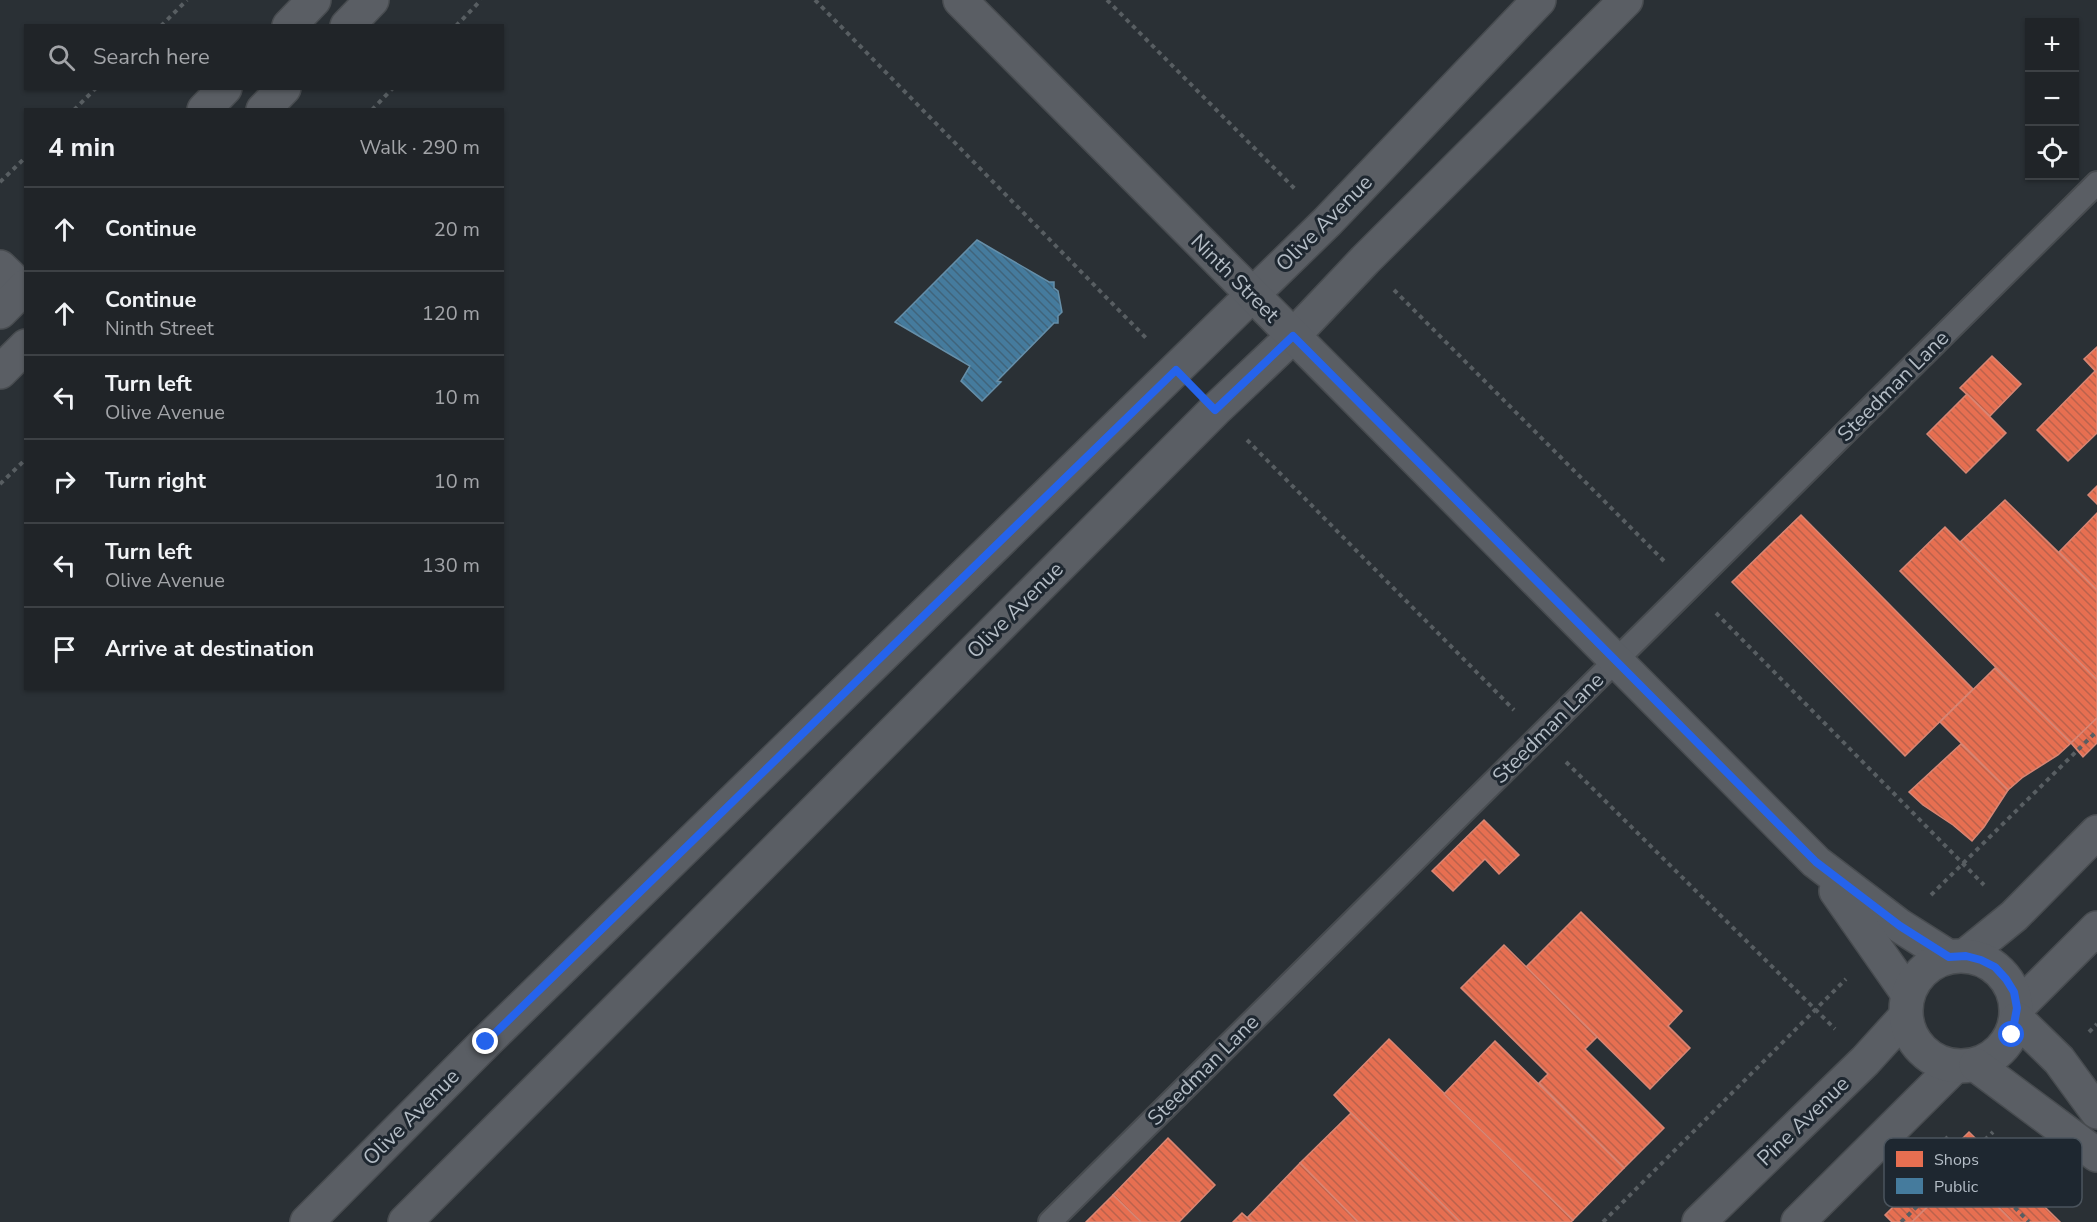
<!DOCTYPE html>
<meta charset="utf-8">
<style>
:root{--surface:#202428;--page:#282c30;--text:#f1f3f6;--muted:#a2a4a8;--line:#3d4145}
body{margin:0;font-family:"Nunito Sans",sans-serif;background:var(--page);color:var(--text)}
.controls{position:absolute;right:18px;top:18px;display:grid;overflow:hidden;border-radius:0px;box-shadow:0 2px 4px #0004}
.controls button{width:54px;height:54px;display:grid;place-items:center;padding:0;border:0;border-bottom:2px solid var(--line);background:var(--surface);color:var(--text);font:30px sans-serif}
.stop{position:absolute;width:18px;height:18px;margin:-14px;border:4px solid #2563eb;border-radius:50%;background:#fff}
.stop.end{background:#2563eb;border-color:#fff;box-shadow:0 2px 6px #0008}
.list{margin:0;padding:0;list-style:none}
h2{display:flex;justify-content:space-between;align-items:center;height:78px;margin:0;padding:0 24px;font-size:26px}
h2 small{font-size:20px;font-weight:400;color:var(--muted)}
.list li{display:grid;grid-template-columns:39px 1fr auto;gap:18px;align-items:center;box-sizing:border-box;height:84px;padding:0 24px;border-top:2px solid var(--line)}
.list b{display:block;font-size:22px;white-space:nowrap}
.list p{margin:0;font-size:20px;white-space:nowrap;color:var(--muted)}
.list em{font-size:20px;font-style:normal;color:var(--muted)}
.icon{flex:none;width:33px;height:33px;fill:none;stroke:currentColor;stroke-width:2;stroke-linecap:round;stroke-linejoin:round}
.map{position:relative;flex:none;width:2097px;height:1222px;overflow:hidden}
.search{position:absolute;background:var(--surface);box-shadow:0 2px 4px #0004;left:24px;top:24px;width:480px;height:66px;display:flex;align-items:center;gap:15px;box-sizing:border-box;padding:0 21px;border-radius:0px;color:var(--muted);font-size:22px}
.panel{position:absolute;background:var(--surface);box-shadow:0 2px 4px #0004;left:24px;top:108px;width:480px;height:582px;border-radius:0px}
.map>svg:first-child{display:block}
.shops{fill:url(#shops-back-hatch);stroke:#d88674;stroke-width:1.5}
.public{fill:url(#public-back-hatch);stroke:#668fa9;stroke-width:1.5}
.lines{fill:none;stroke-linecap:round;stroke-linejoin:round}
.service-casing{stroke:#484c50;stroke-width:26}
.minor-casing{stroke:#484c50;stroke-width:36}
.tertiary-casing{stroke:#484c50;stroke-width:36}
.path{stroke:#585e62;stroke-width:4;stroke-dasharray:4.5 4.5;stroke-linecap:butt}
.service{stroke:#5a5e64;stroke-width:22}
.minor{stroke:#5a5e64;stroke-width:33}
.tertiary{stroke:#5a5e64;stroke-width:33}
.route{stroke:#2563eb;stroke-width:8}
.labels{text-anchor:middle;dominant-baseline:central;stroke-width:6;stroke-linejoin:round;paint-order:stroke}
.street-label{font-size:21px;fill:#b4bdc6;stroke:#1e2730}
.key{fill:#1e2730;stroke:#4b545d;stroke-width:1.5}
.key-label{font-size:16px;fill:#b4bdc6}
</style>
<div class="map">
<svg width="2097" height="1222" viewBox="0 0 2097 1222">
<defs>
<pattern id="shops-back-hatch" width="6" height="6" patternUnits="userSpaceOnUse" patternTransform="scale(1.5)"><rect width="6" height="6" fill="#e76f51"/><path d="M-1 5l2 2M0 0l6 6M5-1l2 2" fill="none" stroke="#bb624c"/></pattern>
<pattern id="public-back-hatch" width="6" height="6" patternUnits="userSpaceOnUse" patternTransform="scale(1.5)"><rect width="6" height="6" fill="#457b9d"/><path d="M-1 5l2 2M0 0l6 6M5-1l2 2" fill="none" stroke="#40647b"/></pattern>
</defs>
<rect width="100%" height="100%" fill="#2a3035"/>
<g class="shops">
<polygon points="2097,347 2097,373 2084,359"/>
<polygon points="1992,356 2021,384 1990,416 1960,388"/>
<polygon points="2095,371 2097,373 2097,433 2068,461 2037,430"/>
<polygon points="1967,394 2006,433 1966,473 1927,434"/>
<polygon points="2097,486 2097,504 2088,495"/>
<polygon points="2005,500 2097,590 2097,680 1959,543"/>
<polygon points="2097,513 2097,590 2059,552"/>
<polygon points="1801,515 1973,689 1905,756 1732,582"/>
<polygon points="1945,527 2097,680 2097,718 2071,743 1900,571"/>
<polygon points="1995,668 2071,743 2058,755 2023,777 2008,790 1940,722"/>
<polygon points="2097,718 2097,743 2083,757 2071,743"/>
<polygon points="1961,744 2008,790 1984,827 1972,841 1953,825 1923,805 1909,792"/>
<polygon points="1484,820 1519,855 1499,874 1485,859 1453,891 1432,871"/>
<polygon points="1581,912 1682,1011 1668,1026 1690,1048 1650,1089 1526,967"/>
<polygon points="1504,945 1597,1037 1585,1049 1664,1128 1624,1168 1539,1083 1548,1074 1461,988"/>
<polygon points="1389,1039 1573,1220 1571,1222 1460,1222 1351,1113 1334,1095"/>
<polygon points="1495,1041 1624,1168 1573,1220 1444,1094"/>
<polygon points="1351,1113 1460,1222 1358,1222 1300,1163"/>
<polygon points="1969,1132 2060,1222 2013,1222 1963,1172 1912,1222 1892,1222 1885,1215"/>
<polygon points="1168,1138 1215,1185 1179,1222 1141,1222 1113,1195"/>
<polygon points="1300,1163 1358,1222 1252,1222 1247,1218"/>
<polygon points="1963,1172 2013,1222 1912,1222"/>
<polygon points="1113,1195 1141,1222 1086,1222"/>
<polygon points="1242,1213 1252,1222 1233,1222"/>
</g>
<polygon class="public" points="977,240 1049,282 1054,282 1054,288 1058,291 1062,312 1058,316 1058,323 1054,323 997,381 1001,382 982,401 961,381 970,366 895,322"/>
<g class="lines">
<defs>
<polyline id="service" points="1050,1222 2097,183"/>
<g id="minor">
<polyline points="289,26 314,0"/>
<polyline points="347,26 372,0"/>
<polyline points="204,110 225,88"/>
<polyline points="263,110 284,88"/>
<polyline points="0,267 26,292"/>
<polyline points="0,312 26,286"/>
<polyline points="0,372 26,346"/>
<polyline points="1966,955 2014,916 2097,832"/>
<polyline points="2017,1008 2097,928"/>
<polyline points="307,1222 486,1042 1327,222 1539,0"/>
<polyline points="405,1222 1215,410 1293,336 1365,260 1626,0"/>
<polyline points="1699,1222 1865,1061 1905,1017"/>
<polyline points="1798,1222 1954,1067"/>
</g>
<g id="tertiary">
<polyline points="960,0 1816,862 1900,926 1949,957"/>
<polyline points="1836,891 1908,994"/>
<circle cx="1961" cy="1011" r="55"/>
<polyline points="2017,1019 2059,1060 2097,1112"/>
<polyline points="1976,1065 2097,1155"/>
</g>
</defs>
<use href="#service" class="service-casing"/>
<use href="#minor" class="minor-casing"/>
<use href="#tertiary" class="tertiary-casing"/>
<g class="path">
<polyline points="815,0 1147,339"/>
<polyline points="1107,0 1296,190"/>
<polyline points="161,26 187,0"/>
<polyline points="456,26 481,0"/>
<polyline points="74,110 96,88"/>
<polyline points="372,110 393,88"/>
<polyline points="0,182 26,157"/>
<polyline points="1394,290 1664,561"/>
<polyline points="1247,440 1514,710"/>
<polyline points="0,484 26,459"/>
<polyline points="1716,613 1984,885"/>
<polyline points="1566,762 1835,1029"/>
<polyline points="1931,895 2097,731"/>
<polyline points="2089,1032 2097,1024"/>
<polyline points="1945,1137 2029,1222"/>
<polyline points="1603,1222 1846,979"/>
<polyline points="1901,1222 1993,1132"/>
</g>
<use href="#service" class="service"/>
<use href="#minor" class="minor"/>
<use href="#tertiary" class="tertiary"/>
</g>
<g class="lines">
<polyline class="route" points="486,1042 1176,370 1215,410 1293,336 1816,862 1900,926 1949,957 1966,956 1981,960 1995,967 2006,979 2014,992 2017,1008 2012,1035"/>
</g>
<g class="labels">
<g class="street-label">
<text transform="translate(1324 223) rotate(-45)">Olive Avenue</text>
<text transform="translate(1235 278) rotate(45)">Ninth Street</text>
<text transform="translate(1893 386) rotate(-45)">Steedman Lane</text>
<text transform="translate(1015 610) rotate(-45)">Olive Avenue</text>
<text transform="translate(1548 728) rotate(-45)">Steedman Lane</text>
<text transform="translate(1203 1070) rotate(-45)">Steedman Lane</text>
<text transform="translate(411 1117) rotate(-45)">Olive Avenue</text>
<text transform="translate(1803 1121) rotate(-44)">Pine Avenue</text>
</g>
</g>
<rect x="1884" y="1138" width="198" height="69" rx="9" class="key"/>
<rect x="1896" y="1151" width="27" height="16" fill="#e76f51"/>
<rect x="1896" y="1178" width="27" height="16" fill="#457b9d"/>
<g class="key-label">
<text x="1934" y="1165">Shops</text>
<text x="1934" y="1192">Public</text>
</g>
</svg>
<div class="controls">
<button>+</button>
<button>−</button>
<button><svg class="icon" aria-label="locate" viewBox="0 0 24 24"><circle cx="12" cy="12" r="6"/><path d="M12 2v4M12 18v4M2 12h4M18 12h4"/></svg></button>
</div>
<div class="stop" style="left:2012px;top:1035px"></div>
<div class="stop end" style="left:486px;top:1042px"></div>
<div class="search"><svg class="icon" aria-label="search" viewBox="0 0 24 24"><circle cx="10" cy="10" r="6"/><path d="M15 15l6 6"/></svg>Search here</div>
<section class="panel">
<h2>4 min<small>Walk · 290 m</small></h2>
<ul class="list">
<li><svg class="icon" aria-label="ahead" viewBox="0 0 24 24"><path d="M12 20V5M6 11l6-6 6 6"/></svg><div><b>Continue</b></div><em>20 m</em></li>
<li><svg class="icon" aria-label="ahead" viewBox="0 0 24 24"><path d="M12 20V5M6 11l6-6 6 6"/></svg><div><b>Continue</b><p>Ninth Street</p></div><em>120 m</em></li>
<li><svg class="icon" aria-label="left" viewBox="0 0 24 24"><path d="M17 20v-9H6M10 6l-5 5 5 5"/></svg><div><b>Turn left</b><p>Olive Avenue</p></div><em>10 m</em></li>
<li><svg class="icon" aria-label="right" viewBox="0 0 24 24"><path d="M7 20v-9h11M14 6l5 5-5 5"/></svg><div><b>Turn right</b></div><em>10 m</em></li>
<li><svg class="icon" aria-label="left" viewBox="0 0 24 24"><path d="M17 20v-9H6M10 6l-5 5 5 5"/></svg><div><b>Turn left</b><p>Olive Avenue</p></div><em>130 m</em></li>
<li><svg class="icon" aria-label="arrive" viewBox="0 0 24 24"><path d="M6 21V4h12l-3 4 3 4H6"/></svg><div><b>Arrive at destination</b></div></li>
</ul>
</section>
</div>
